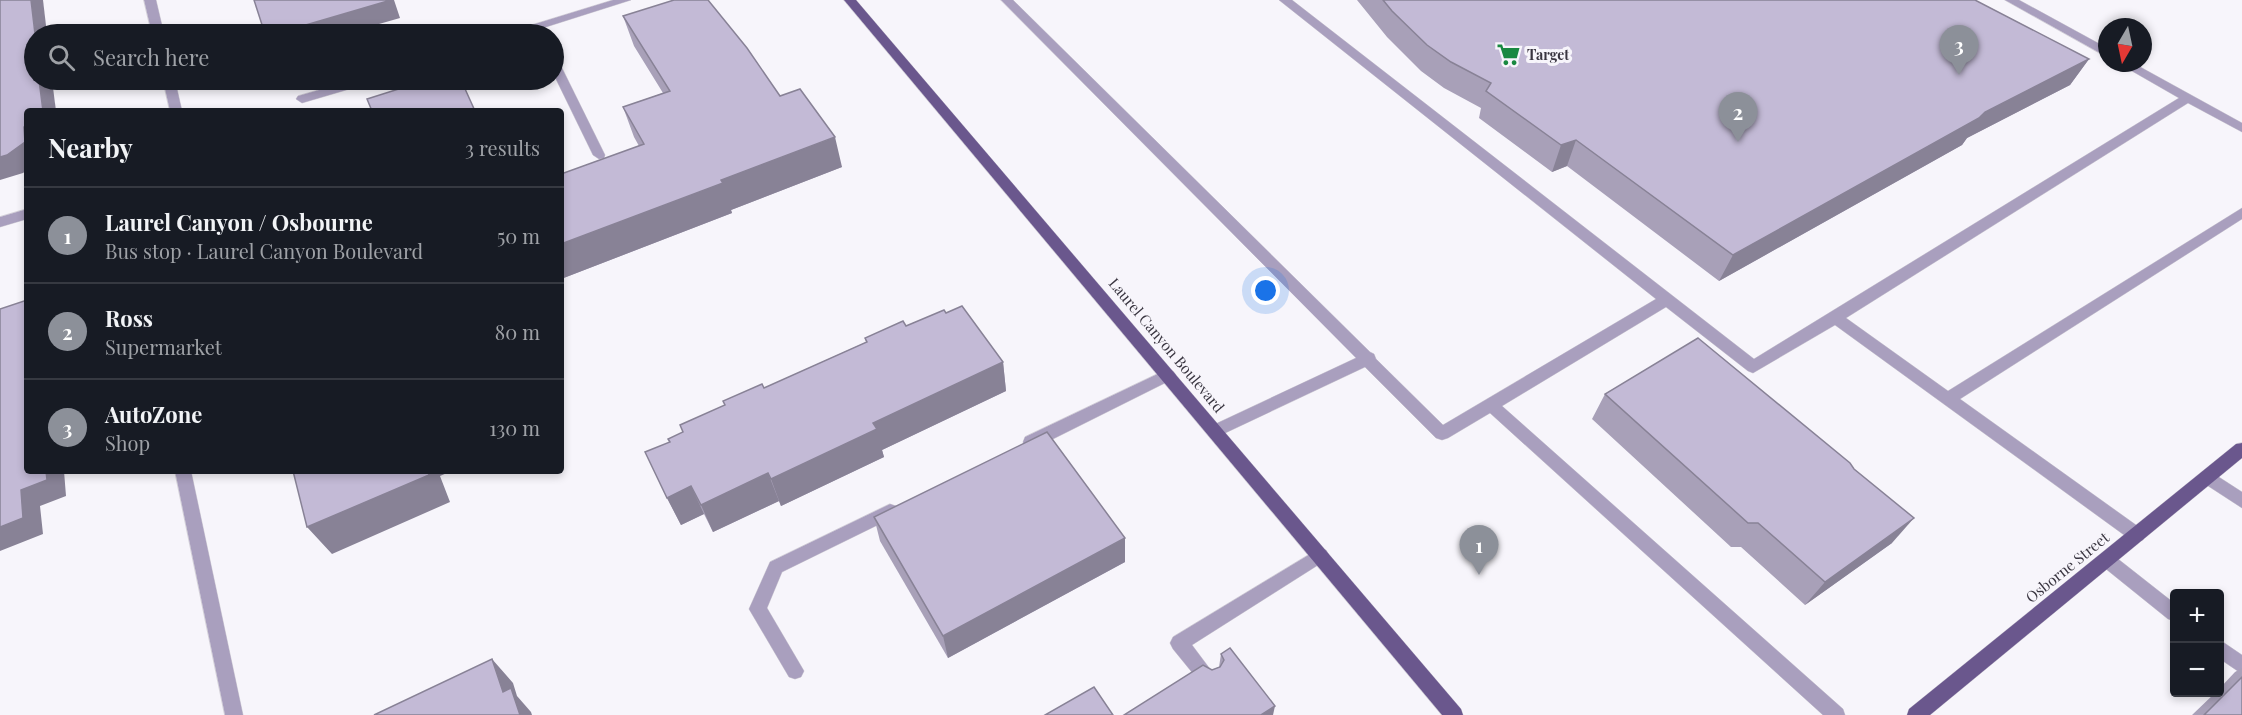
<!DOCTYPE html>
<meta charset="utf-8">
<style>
:root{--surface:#171b24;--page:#20242c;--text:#f1f3f6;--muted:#9ea1a6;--line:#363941;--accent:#8c9099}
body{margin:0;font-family:"Playfair Display",serif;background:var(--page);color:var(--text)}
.controls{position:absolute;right:18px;bottom:18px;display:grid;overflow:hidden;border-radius:6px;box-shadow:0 3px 9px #0003}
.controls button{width:54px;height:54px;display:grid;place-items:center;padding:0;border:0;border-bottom:2px solid var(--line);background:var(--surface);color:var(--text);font:30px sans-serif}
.compass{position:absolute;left:2098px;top:18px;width:54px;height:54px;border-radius:50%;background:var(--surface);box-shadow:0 3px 9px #0003;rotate:189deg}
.you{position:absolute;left:1266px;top:291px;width:21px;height:21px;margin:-15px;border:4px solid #fff;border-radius:50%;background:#1a73e8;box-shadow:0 0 0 9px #1a73e833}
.badge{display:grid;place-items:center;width:39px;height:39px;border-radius:50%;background:var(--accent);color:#fff;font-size:20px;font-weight:700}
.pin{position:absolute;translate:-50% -50px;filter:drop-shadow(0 2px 3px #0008)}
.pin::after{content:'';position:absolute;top:32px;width:21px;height:18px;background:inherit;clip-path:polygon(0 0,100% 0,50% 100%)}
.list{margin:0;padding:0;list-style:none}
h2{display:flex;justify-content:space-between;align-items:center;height:78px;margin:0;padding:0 24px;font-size:26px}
h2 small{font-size:20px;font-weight:400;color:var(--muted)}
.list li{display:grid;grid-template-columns:39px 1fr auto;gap:18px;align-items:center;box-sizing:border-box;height:96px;padding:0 24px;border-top:2px solid var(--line)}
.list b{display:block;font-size:22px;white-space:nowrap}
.list p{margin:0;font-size:20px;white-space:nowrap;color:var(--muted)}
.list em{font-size:20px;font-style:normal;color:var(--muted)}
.icon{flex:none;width:33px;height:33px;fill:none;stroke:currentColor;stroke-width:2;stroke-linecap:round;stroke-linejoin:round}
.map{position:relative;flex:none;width:2242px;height:715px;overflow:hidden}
.search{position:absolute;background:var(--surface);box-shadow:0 3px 9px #0003;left:24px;top:24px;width:540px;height:66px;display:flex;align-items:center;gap:15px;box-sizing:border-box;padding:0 21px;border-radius:33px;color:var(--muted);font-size:22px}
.panel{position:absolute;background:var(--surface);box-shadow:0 3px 9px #0003;left:24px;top:108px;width:540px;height:366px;border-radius:6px}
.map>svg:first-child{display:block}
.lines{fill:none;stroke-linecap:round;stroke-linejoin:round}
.service-casing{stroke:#d5d2d9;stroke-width:1}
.minor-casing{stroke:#d5d2d9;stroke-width:1}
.primary-casing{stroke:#d5d2d9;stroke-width:1}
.service{fill:#a99fbe;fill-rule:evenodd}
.minor{fill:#a99fbe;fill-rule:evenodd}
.primary{fill:#6a578d;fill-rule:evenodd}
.wall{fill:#a8a0b8}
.shaded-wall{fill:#888296}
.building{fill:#c3bad6;stroke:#888296;stroke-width:1.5}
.labels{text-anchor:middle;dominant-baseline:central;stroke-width:6;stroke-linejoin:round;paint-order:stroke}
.far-poi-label{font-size:14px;font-weight:bold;fill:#393540;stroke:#f7f5fb;text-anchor:start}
.street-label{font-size:15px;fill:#393540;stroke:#f7f5fb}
</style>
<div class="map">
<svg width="2242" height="715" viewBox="0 0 2242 715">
<rect width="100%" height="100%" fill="#f7f5fb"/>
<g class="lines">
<defs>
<g id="service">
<polygon points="613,0 631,0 524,34 507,34 509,32"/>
<polygon points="1001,0 1013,0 1370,352 1374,354 1376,359 1443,425 1656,299 1279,0 1292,0 1754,359 2179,98 2118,63 2133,63 2242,123 2242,132 2188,103 1846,318 1948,391 2242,208 2242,219 1960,399 2143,530 2145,535 2143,540 2137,542 2131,540 1835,325 1753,373 1748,371 1666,307 1502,406 1843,709 1845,715 1823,715 1490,413 1448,438 1442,440 1436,438 1365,367 1221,435 1215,437 1209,435 1207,431 1209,427 1356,358"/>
<polygon points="2005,0 2019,0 2107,48 2107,57"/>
<polygon points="554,60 560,64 605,155 604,158 599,159 593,155 554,75"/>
<polygon points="354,80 372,80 370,83 302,103 296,99 298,96"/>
<polygon points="1168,369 1173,371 1176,375 1173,379 1037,447 1031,448 1025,447 1023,442 1025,437"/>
<polygon points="2208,470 2242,492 2242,508 2202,482 2200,477 2202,472"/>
<polygon points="175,471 191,471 243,715 225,715"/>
<polygon points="890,504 896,506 898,511 896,516 782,572 767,608 804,671 801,677 795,679 789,677 749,609 770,562"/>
<polygon points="1320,548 1326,550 1329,555 1326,560 1192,645 1219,681 1216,687 1210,690 1204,687 1173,649 1170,643 1173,637"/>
<polygon points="2107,553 2113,555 2174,603 2174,621 2168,619 2101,565 2098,560 2101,555"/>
<polygon points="2220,640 2242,655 2242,674 2220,659"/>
</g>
<g id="minor">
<polygon points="144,0 156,0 164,34 152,34"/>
<polygon points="163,80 175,80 182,111 170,111"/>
<polygon points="27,209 27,219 0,227 0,217"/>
</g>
<g id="primary">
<polygon points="844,0 856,0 1461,709 1463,715 1442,715"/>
<polygon points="2242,443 2242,458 1930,715 1907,715 1909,709 2236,444"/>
</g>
</defs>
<use href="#service" class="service-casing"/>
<use href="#minor" class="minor-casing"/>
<use href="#primary" class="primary-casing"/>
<use href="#service" class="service"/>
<use href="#minor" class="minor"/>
<use href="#primary" class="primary"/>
</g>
<g class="wall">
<polygon points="1357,0 1975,0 2089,59 2070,85 1967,138 1962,145 1719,281 1567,166 1552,172 1479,118 1481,108 1444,88 1421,71 1387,37"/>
<polygon points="623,16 780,96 842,167 731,210 732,213 561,279 561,174 639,146 634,137 623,107 663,93 634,46"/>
<polygon points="946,313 1003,362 1006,391 882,450 884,457 781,506 779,501 713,532 704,514 681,525 667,498 669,442 683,432 680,425 725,405 723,401 764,388 866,342 865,338 906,326"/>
<polygon points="1605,394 1892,543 1805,605 1741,547 1731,547 1592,419"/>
<polygon points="874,517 1125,562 948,658 880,541"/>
<polygon points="1221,654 1273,715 1212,670 1219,667"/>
<polygon points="2242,668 2242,715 2192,715 2215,693 2220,693 2220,688 2235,672"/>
</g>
<g class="shaded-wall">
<polygon points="31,0 43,0 47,34 35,34"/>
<polygon points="390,0 394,0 400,18 344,34 275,34"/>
<polygon points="2089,59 2070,85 1967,138 1962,145 1719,281 1733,255 1985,112"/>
<polygon points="39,80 52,80 56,111 43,111"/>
<polygon points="27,126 27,170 23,173 0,180 0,157 24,127"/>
<polygon points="835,137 842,167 731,210 732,213 561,279 561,244 721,180"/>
<polygon points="1576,140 1567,166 1552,172 1561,145"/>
<polygon points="1003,362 1006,391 882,450 884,457 781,506 771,479 873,423"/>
<polygon points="46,471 64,471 66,496 40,506 43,534 0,551 0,527 21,490"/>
<polygon points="428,471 447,471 447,473 440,476 450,502 332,554 307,527"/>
<polygon points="768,473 779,501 713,532 701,505"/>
<polygon points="691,486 704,514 681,525 667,498"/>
<polygon points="1914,518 1892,543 1805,605 1825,582"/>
<polygon points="1125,538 1125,562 948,658 943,636"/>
<polygon points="492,659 513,683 517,696 531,712 532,715 520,715 503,692"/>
<polygon points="1275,706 1273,715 1261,715"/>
</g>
<g class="building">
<polygon points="0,0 31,0 35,34 34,80 39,80 43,111 27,111 27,126 24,127 25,142 7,155 0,157"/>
<polygon points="254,0 391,0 275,34 265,34"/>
<polygon points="674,0 708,0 747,48 780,96 800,89 835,137 721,180 723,183 561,244 561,174 644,144 623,107 670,91 623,16"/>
<polygon points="1383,0 1975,0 2089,59 1985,112 1979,118 1733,255 1576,140 1561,145 1486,91 1491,83 1451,62 1427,45 1392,11"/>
<polygon points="427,80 461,80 475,111 372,111 367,99"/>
<polygon points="27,300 27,471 46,471 47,480 21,490 23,518 0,527 0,309"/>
<polygon points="962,306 1003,362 873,423 877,429 771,479 768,473 701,505 691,486 667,498 645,452 670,442 668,439 683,432 680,425 725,405 723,401 762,384 764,388 867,342 865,338 903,321 906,326 944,310 946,313"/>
<polygon points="1698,338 1850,463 1854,469 1914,518 1825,582 1758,523 1748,523 1605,394"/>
<polygon points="1047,432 1125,538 943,636 874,517"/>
<polygon points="293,471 428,471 429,475 307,527"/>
<polygon points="1230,648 1275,706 1261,715 1124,715 1203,665 1212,670 1220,667 1224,660 1221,654"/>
<polygon points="492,659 503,692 511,688 520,715 374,715"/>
<polygon points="2242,677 2242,715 2204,715"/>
<polygon points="1094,687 1113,715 1045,715"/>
</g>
<defs>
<symbol id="supermarket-bare" viewBox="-9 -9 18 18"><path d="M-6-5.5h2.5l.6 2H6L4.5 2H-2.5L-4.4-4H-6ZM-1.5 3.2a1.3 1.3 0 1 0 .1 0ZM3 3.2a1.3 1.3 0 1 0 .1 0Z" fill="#198941" stroke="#f7f5fb" stroke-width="2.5" paint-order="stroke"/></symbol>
</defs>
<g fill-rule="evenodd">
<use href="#supermarket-bare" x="1492" y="38" width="33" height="33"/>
</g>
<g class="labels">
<g class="far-poi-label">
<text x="1527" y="54">Target</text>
</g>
<g class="street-label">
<text transform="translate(1167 345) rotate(50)">Laurel Canyon Boulevard</text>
<text transform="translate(2067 567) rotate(-39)">Osborne Street</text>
</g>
</g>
</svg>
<div class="controls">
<button>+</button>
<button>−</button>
</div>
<svg class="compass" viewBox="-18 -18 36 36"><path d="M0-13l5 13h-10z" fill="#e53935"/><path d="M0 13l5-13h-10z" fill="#9ea1a6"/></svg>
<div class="you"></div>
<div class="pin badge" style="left:1479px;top:575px">1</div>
<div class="pin badge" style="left:1738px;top:142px">2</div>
<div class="pin badge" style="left:1959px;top:75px">3</div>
<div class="search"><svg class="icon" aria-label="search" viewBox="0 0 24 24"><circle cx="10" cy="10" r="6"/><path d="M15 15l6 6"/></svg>Search here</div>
<section class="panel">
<h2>Nearby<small>3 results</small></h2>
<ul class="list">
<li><span class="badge">1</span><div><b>Laurel Canyon / Osbourne</b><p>Bus stop · Laurel Canyon Boulevard</p></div><em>50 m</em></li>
<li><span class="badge">2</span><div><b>Ross</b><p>Supermarket</p></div><em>80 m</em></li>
<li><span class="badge">3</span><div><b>AutoZone</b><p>Shop</p></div><em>130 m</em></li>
</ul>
</section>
</div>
